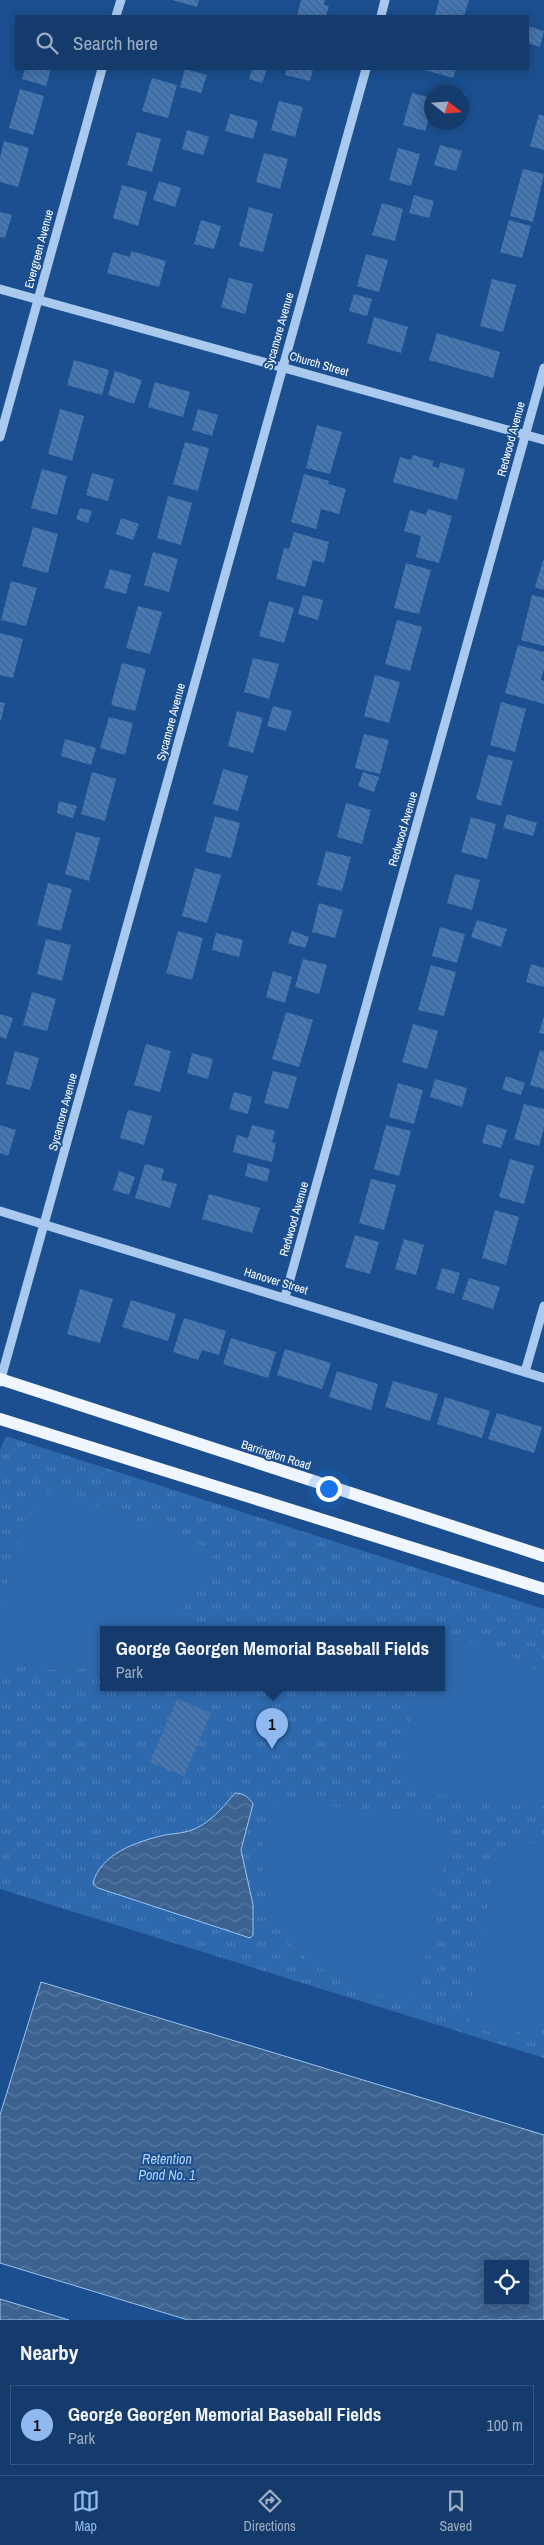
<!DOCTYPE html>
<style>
:root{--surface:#143b6b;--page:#214673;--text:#f1f3f6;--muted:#9dadc1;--line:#33557e;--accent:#90b9f0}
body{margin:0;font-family:"Archivo Narrow",sans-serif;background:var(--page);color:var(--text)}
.controls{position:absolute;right:15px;bottom:15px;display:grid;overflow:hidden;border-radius:0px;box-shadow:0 2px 12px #0003}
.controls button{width:45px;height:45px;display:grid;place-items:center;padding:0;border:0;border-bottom:1px solid var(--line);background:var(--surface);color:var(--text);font:25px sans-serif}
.compass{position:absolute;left:424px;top:85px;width:45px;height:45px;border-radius:50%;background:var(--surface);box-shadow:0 2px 12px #0003;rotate:107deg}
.you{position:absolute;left:328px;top:1488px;width:18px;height:18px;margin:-12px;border:4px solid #fff;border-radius:50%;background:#1a73e8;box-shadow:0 0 0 8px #1a73e833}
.badge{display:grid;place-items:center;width:32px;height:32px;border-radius:50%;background:var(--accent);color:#111;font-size:16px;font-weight:700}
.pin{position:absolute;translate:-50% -41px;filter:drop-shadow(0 1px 2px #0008)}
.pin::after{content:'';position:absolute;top:26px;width:18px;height:15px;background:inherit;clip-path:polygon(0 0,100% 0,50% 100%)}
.popup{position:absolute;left:100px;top:1626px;width:345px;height:65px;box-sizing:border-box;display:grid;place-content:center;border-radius:0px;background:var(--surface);filter:drop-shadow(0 1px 4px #0005);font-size:16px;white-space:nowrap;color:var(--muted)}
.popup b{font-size:19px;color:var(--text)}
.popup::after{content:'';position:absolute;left:50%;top:100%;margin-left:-10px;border:10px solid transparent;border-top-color:var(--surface)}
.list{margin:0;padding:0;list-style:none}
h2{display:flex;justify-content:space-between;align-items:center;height:65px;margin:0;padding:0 20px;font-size:21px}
h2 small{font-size:16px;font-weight:400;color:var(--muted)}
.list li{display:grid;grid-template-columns:32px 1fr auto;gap:15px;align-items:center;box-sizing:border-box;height:80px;margin:0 10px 10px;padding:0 10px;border:1px solid var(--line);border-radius:0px}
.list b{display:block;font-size:19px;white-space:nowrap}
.list p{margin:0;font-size:16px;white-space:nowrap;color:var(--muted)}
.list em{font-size:16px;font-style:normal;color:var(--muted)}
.icon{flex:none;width:28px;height:28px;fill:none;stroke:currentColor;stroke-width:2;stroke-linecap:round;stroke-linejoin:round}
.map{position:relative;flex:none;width:544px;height:2320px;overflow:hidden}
.search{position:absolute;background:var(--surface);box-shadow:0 2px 12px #0003;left:15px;right:15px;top:15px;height:55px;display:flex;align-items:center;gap:12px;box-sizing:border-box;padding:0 18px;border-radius:0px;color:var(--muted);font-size:19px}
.sheet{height:155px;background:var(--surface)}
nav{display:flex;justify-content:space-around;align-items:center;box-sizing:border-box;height:70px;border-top:1px solid var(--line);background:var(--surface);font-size:14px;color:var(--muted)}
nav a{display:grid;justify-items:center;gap:2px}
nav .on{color:var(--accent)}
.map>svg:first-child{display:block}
.grass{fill:url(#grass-tufts);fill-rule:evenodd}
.pitch{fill:#2e69ad}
.water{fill:url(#water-waves);stroke:#9cc4f0;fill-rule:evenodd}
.building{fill:url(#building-back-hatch)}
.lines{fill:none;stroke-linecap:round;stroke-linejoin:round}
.minor{stroke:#a9c9ee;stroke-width:9}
.major{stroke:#f0f6ff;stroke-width:12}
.labels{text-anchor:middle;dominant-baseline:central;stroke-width:4;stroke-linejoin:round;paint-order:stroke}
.street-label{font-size:12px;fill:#fff;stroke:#1b4f8f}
.water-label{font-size:14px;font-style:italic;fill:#b5d3f5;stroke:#1b4f8f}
</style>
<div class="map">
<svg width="544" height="2320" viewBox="0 0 544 2320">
<defs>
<pattern id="grass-tufts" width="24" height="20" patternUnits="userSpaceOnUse" patternTransform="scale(1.25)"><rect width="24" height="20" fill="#2e69ad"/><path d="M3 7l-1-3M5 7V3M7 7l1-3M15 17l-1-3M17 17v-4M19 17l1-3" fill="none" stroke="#4d80b9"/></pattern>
<pattern id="water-waves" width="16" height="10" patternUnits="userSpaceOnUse" patternTransform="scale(1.25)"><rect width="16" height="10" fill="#3c6290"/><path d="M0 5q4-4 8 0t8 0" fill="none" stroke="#597aa1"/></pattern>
<pattern id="building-back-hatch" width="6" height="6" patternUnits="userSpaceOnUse" patternTransform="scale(1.25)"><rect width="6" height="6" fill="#4478b7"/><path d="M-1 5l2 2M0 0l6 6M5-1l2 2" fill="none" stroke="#486282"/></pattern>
</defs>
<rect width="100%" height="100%" fill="#1b4f8f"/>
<path class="grass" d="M6,1436l538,173v449l-544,-169v-439zM103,1630h338v58h-338z"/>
<g class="pitch">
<polygon points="55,1490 216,1551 171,1630 103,1630 103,1668 51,1670 0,1661 0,1615 27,1509"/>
<path d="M441,1637c39,6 73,13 103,41v128l-46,-1 -81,-14 -15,-22 15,-81h24z"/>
<path d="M276,1799l159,20 14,23 -21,105 -14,50c-26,3 -47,-4 -70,-16 -21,-11 -47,-26 -61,-46 -25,-37 -29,-97 -7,-136z"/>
<polygon points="515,1839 544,1846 544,2027 501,2036 468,2024 496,1850"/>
</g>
<g class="water">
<path d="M235,1793c8,0 14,4 18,11l-12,46 12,55v30l-3,3 -152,-50 -5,-4c6,-30 45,-43 72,-49 13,-2 25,-2 37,-10 13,-8 23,-20 33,-32z"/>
<path d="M41,1982l503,153v185h-356l-188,-57v-148zM488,2264h37v37h-37z"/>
<polygon points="0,2299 69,2320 0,2320"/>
</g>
<g class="building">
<polygon points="172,0 199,0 197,7"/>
<polygon points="301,0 325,0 324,5 329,6 326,16 297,16"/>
<polygon points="439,0 469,0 464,16 435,16"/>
<polygon points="528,26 544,31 540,47 528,43"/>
<polygon points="25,69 51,69 46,86 22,79"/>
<polygon points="185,69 207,75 201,93 180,87"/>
<polygon points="252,69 267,69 262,83 249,79"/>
<polygon points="287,69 313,69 310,81 285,75"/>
<polygon points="421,69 456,69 453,78"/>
<polygon points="152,78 177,85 168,118 142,111"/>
<polygon points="444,88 459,92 442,92"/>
<polygon points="20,89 44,96 33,135 9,128"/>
<polygon points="412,93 432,98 432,109 425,131 403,125"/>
<polygon points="462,93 466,94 462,108"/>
<polygon points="279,101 303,107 295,137 271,130"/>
<polygon points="230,114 258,121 253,139 225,131"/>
<polygon points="539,114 544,116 544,150 530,146"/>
<polygon points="187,130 209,137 203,155 182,149"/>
<polygon points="137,132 161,139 152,172 127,165"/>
<polygon points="4,141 29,148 18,187 0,182 0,158"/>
<polygon points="440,145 462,151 456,171 434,165"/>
<polygon points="398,148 420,154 411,186 389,180"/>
<polygon points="264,153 288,159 280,189 256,182"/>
<polygon points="523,169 544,174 533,222 510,216"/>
<polygon points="159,181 181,188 175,207 153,200"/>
<polygon points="122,185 147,192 138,226 113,218"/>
<polygon points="414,195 434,201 429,218 409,213"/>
<polygon points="382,203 403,209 395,241 372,235"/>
<polygon points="249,207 273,214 263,252 239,246"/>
<polygon points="0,212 12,215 5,238 0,237"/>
<polygon points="201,220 221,226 214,249 194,244"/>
<polygon points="509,220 531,226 522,258 500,252"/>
<polygon points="131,251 166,261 159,287 107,273 113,252 130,257"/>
<polygon points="366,254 388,260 379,292 357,286"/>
<polygon points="229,278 253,284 245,314 221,307"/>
<polygon points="492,279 516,285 503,332 480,326"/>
<polygon points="354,294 372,299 367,316 349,311"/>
<polygon points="374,317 408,327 401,353 367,343"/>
<polygon points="437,333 500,352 493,378 429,360"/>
<polygon points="74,360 109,370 102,395 67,385"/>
<polygon points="115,371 142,380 134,404 108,395"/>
<polygon points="155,382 190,392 183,417 148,407"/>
<polygon points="60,409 84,416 72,461 48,454"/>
<polygon points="198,409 218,415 212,436 192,430"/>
<polygon points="317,425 342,432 330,474 306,468"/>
<polygon points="185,442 209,448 198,491 173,484"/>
<polygon points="413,455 434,461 432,466 439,468 440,462 465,469 457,500 393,482 400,457 411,460"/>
<polygon points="42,469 67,476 57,515 31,508"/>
<polygon points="92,473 114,479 108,501 86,495"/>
<polygon points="304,474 329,481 328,484 346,489 339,514 321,509 316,529 291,522"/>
<polygon points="168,496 192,503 181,545 157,538"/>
<polygon points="80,508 92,511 88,523 76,519"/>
<polygon points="428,509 452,516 439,563 416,557 421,536 404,531 410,510 426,515"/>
<polygon points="121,518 139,524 133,540 116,534"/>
<polygon points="33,527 58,534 48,573 22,566"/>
<polygon points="294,532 329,542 324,563 313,560 305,587 276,579 284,548 289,549"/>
<polygon points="153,552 178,559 169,592 144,585"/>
<polygon points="544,558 544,590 535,587"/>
<polygon points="406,563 431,570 419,614 394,608"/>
<polygon points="110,569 131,575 126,594 104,588"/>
<polygon points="11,581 37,588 26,626 1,620"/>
<polygon points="303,595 323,600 318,620 298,614"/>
<polygon points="532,595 544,598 544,646 521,640"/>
<polygon points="269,601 294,608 284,643 259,636"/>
<polygon points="138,606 162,612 150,654 126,648"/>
<polygon points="397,620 422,627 410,671 385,664"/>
<polygon points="0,633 23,639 13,678 0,675"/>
<polygon points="518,645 544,652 544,669 541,680 544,681 544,704 505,693"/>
<polygon points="253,658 279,664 269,699 244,692"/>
<polygon points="122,663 146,669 135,711 111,705"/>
<polygon points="375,675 400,682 389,723 364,716"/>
<polygon points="0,702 5,703 1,720 0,720"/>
<polygon points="501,702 526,709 515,752 490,745"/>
<polygon points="273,706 292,711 286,731 267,726"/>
<polygon points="237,711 263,718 253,753 228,746"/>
<polygon points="109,717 133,723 125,755 100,748"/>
<polygon points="364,734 389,740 380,774 355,768"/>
<polygon points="65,739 96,748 91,765 61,756"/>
<polygon points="488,755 513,761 501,806 476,799"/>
<polygon points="223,769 248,776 238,811 213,804"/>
<polygon points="92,772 116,779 105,821 81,814"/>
<polygon points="363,772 379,777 374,792 358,786"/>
<polygon points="59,801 77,806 73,818 57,813"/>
<polygon points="346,803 371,810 362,844 337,837"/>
<polygon points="507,814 537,823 533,836 503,828"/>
<polygon points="215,816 240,823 231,858 205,852"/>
<polygon points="471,817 496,824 487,859 461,852"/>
<polygon points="76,832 100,838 89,881 65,874"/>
<polygon points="326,851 351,857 342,891 317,885"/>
<polygon points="195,868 221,875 207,923 182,916"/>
<polygon points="455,874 480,880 472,910 447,903"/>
<polygon points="48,883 72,889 61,931 37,925"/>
<polygon points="319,903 343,910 335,938 312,932"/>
<polygon points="477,920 507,929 501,947 471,937"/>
<polygon points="440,927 465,934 457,963 432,956"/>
<polygon points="178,931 203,938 192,980 166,973"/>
<polygon points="292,931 309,937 305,948 288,943"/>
<polygon points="216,933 243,940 239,957 212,950"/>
<polygon points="46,939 71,945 62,981 37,974"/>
<polygon points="303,959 327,965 319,994 295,987"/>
<polygon points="531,964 544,968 544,987 526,982"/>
<polygon points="431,965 456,972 444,1016 418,1010"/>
<polygon points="273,971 292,977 285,1003 266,997"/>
<polygon points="32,992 56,999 47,1031 23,1025"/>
<polygon points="286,1012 313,1020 299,1067 272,1059"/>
<polygon points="0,1014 13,1018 6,1039 0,1037"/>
<polygon points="544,1016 544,1034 539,1033"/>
<polygon points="413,1024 438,1031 427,1069 402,1062"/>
<polygon points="146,1044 171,1051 160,1092 134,1085"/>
<polygon points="540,1050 544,1051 544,1089 530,1085"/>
<polygon points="15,1051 39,1058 30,1090 6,1084"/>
<polygon points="192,1053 213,1059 208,1079 187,1073"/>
<polygon points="273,1071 297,1077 288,1109 264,1103"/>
<polygon points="506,1076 525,1083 521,1095 502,1089"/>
<polygon points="435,1079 467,1088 462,1107 430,1097"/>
<polygon points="398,1083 423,1090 414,1124 389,1117"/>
<polygon points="234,1092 252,1097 248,1114 229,1109"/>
<polygon points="524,1104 544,1109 544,1128 539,1146 514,1139"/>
<polygon points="128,1110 152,1116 144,1145 120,1138"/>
<polygon points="487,1124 507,1130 501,1148 482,1143"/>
<polygon points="0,1125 16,1130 8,1156 0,1153"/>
<polygon points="252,1125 275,1131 272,1142 276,1143 272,1162 233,1152 237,1135 248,1138"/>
<polygon points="386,1125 411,1131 399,1176 374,1169"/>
<polygon points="510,1159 534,1166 524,1204 499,1197"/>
<polygon points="248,1163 270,1169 267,1182 245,1176"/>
<polygon points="145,1164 164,1169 161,1180 177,1184 170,1208 135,1198"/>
<polygon points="119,1171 135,1177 129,1195 113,1190"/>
<polygon points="371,1179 396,1185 384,1230 359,1223"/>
<polygon points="209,1194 260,1208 252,1233 202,1219"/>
<polygon points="495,1210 519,1217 506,1265 482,1258"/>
<polygon points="355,1235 379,1242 370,1274 345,1267"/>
<polygon points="404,1239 424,1245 416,1275 395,1269"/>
<polygon points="442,1268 460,1273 454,1294 436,1289"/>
<polygon points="469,1278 500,1287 493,1309 462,1299"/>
<polygon points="80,1289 113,1299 100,1343 67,1334"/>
<polygon points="131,1300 176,1314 168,1341 122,1327"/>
<polygon points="184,1318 226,1331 219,1355 202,1350 198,1360 173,1352"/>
<polygon points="231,1338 276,1352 268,1378 223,1364"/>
<polygon points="285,1349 331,1363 322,1389 277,1375"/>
<polygon points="337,1371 378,1384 371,1410 329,1397"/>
<polygon points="393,1381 438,1394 430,1421 385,1407"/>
<polygon points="445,1397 490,1411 482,1438 437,1424"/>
<polygon points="497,1413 542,1427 534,1453 488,1439"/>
<polygon points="177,1699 211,1713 184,1776 150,1762"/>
</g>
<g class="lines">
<g class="minor">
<polyline points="116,16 121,0"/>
<polyline points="381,16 385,0"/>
<polyline points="0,289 544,440"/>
<polyline points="0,437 102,69"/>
<polyline points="0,1211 544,1378"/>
<polyline points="285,1297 544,368"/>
<polyline points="525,1372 544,1306"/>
<polyline points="0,1382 366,69"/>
</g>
<g class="major">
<polyline points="0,1379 544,1556"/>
<polyline points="0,1419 544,1589"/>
</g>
</g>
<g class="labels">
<g class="street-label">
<text transform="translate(39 249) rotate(-75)">Evergreen Avenue</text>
<text transform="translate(279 331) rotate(-74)">Sycamore Avenue</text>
<text transform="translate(319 364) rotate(16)">Church Street</text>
<text transform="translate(511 439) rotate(-75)">Redwood Avenue</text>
<text transform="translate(171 722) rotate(-75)">Sycamore Avenue</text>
<text transform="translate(403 829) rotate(-74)">Redwood Avenue</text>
<text transform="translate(63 1112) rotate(-75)">Sycamore Avenue</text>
<text transform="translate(294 1219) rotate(-74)">Redwood Avenue</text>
<text transform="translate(276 1281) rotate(17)">Hanover Street</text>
<text transform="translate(276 1455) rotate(18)">Barrington Road</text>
</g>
<g class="water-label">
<text x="167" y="2159">Retention<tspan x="167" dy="16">Pond No. 1</tspan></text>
</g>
</g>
</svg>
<div class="controls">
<button><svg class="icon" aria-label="locate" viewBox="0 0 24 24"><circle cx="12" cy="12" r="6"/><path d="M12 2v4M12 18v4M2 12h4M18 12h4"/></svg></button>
</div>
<svg class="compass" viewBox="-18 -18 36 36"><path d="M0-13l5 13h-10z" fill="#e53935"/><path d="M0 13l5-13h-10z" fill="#9dadc1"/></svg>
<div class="you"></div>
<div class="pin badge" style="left:272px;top:1749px">1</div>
<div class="popup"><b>George Georgen Memorial Baseball Fields</b>Park</div>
<div class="search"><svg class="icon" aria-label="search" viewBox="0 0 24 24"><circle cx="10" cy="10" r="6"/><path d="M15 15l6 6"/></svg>Search here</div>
</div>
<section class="sheet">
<h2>Nearby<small></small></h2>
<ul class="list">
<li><span class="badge">1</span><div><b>George Georgen Memorial Baseball Fields</b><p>Park</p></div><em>100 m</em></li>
</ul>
</section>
<nav>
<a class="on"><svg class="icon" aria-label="map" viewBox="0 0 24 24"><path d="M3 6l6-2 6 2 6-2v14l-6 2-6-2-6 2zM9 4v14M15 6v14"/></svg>Map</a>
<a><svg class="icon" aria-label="directions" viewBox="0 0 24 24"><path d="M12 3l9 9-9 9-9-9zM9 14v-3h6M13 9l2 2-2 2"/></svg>Directions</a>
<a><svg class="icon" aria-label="saved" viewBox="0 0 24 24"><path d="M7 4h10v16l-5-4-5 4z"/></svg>Saved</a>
</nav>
